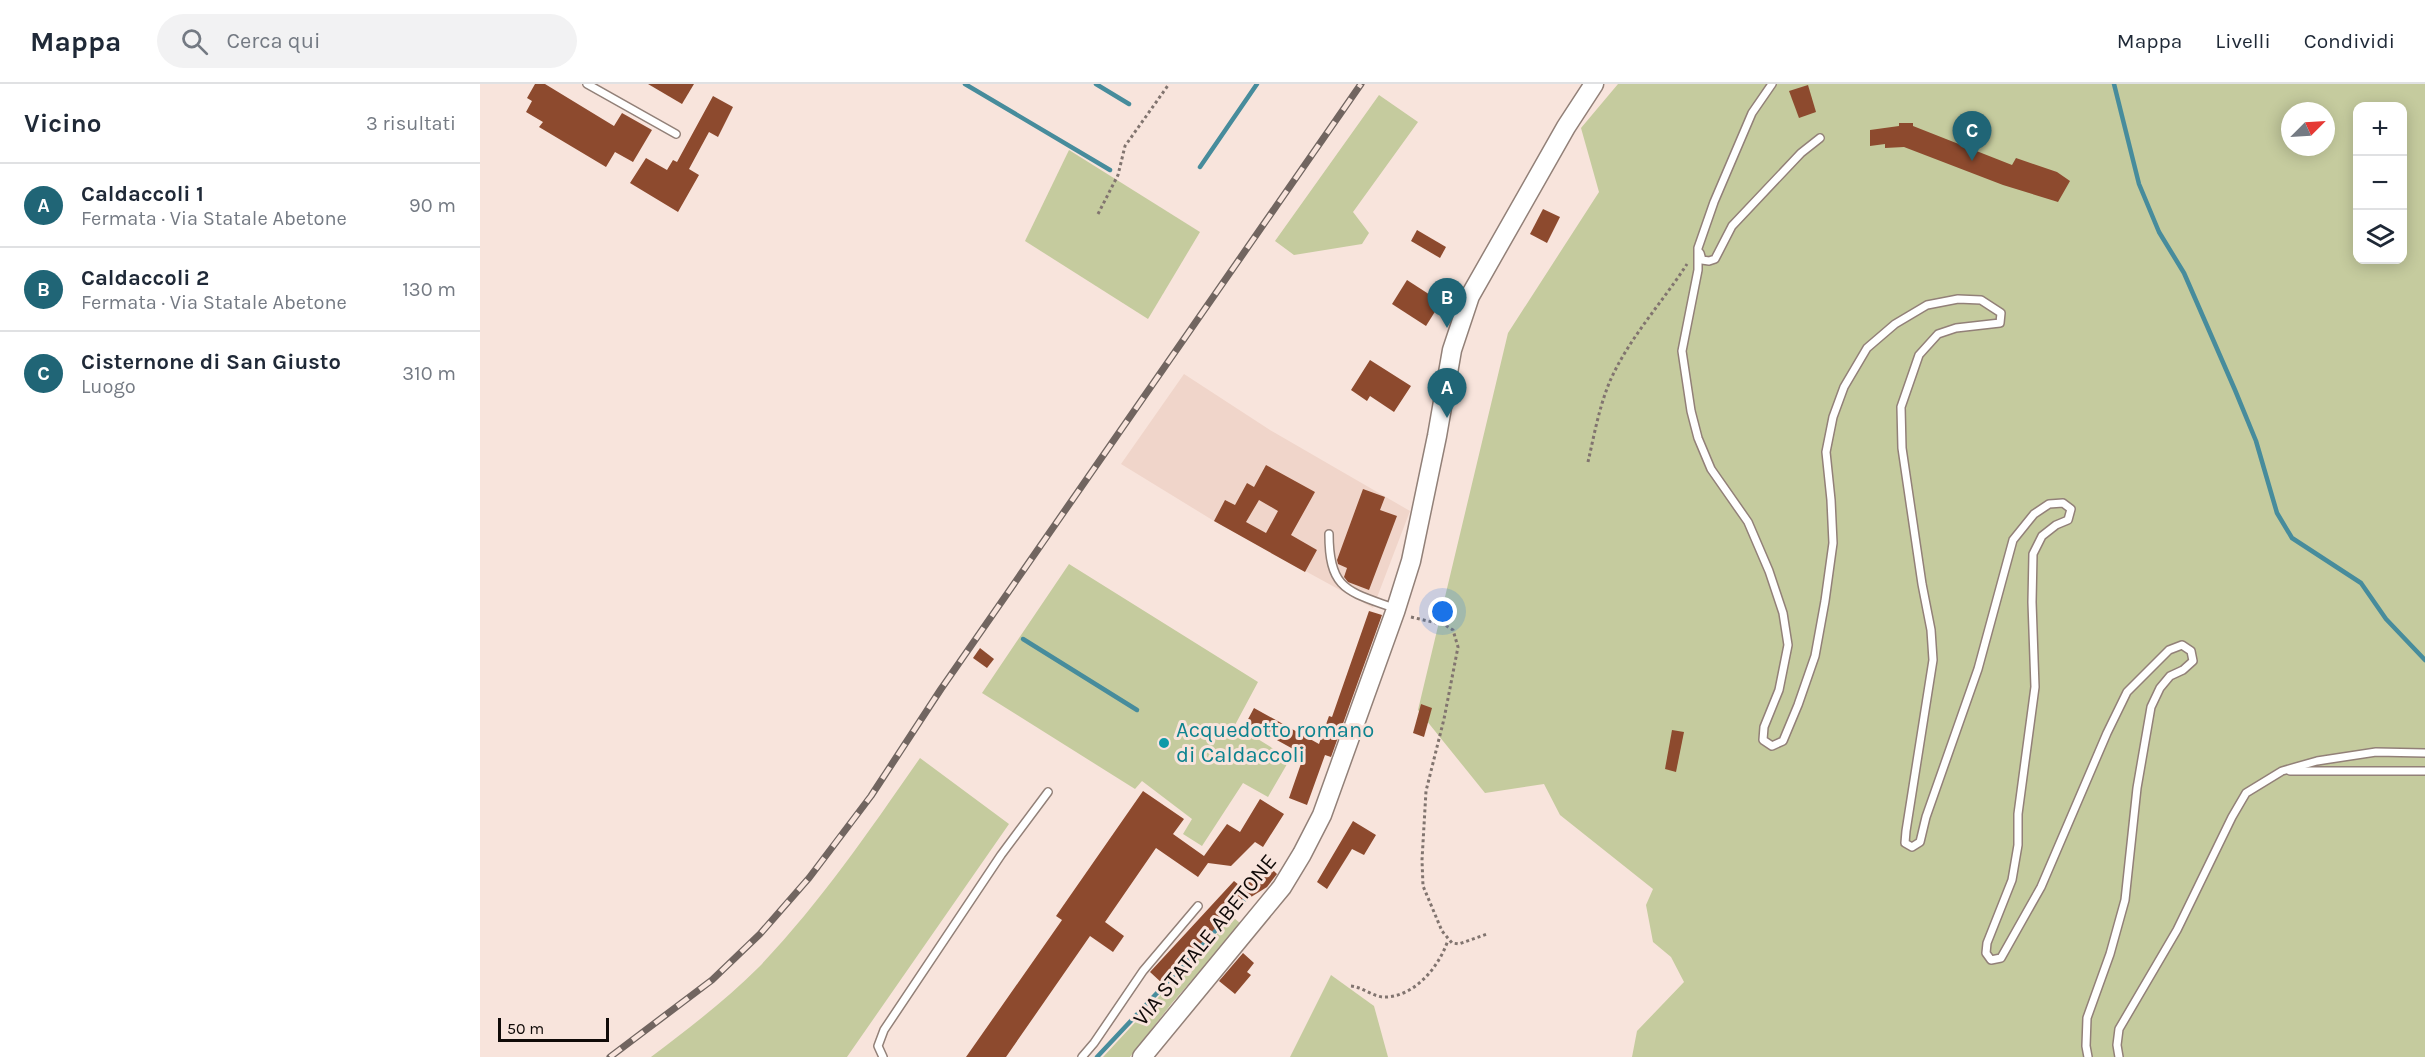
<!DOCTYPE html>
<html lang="it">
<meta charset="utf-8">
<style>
:root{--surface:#fff;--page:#f2f2f3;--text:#1f2937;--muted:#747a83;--line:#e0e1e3;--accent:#206576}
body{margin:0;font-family:Karla,sans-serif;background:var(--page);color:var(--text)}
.controls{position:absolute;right:18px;top:18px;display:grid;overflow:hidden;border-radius:12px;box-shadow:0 3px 15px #0003}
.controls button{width:54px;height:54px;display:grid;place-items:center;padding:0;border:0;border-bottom:2px solid var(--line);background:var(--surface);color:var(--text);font:30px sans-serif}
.compass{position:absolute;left:1801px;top:18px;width:54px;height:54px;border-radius:50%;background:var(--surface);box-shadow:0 3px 15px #0003;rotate:66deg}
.scale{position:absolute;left:18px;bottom:15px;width:111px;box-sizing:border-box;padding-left:6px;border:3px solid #100a08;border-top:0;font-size:16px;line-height:21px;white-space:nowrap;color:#100a08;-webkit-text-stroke:4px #f8e4dc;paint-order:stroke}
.you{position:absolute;left:963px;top:528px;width:21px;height:21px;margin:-15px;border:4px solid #fff;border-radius:50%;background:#1a73e8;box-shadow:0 0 0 9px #1a73e833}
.badge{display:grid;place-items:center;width:39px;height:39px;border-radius:50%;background:var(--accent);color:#fff;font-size:20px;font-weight:700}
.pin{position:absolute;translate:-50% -50px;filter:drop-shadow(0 2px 3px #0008)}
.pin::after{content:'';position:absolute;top:32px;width:21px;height:18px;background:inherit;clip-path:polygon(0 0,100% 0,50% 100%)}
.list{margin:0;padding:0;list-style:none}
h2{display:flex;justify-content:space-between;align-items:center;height:78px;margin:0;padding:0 24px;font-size:26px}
h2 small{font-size:20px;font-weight:400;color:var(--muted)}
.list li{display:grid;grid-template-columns:39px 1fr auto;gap:18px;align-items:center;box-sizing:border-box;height:84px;padding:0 24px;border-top:2px solid var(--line)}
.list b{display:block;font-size:22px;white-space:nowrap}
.list p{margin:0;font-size:20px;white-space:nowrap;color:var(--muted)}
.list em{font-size:20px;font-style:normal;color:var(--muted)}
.icon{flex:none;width:33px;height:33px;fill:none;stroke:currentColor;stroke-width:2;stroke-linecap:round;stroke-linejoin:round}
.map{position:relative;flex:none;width:1945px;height:973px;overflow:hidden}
header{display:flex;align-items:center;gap:36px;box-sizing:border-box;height:84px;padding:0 30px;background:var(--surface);border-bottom:2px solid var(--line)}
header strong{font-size:28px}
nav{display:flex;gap:33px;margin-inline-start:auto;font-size:21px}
.search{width:420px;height:54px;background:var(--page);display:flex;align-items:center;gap:15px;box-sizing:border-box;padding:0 21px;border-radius:33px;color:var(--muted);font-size:22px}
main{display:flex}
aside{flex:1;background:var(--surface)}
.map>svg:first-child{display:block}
.built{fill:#f0d5ca}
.green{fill:#c5cb9e;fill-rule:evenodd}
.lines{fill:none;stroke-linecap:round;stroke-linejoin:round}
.stream{stroke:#478c9c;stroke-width:4.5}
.building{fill:#8d4a2e;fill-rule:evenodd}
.service-casing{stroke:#928078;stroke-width:10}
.secondary-casing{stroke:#928078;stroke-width:21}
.path{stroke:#81746f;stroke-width:3;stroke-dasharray:3 3;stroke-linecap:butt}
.service{stroke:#fff;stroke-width:7}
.secondary{stroke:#fff;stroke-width:18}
.rail-casing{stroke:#716560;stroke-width:7}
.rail{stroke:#f8e4dc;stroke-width:4.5;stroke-dasharray:14;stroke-linecap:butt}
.culture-dot{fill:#0f9aa8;stroke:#f8e4dc;stroke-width:2}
.labels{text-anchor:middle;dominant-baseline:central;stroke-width:6;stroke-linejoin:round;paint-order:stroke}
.culture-label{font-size:22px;fill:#0d838f;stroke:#f8e4dc;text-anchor:start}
.street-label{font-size:22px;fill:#100a08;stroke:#f8e4dc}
</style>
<header>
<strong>Mappa</strong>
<div class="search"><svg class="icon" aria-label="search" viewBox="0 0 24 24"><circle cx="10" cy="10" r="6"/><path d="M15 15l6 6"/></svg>Cerca qui</div>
<nav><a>Mappa</a><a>Livelli</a><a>Condividi</a></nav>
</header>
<main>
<aside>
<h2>Vicino<small>3 risultati</small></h2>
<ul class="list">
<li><span class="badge">A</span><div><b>Caldaccoli 1</b><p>Fermata · Via Statale Abetone</p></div><em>90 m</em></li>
<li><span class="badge">B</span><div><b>Caldaccoli 2</b><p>Fermata · Via Statale Abetone</p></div><em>130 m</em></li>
<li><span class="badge">C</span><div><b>Cisternone di San Giusto</b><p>Luogo</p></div><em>310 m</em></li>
</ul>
</aside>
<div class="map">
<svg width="1945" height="973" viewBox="0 0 1945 973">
<rect width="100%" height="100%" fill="#f8e4dc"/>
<polygon class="built" points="704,290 790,346 930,427 893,524 734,437 641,380"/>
<g class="green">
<path d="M1138,0h807v973h-793l5,-26 47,-49 -13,-25 -18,-15 -7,-37 7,-16 -93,-74 -16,-31 -59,9 -67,-83 90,-377 91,-141 -18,-64zM1878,22h44v154h-44zM1810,27h36v36h-36z"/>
<polygon points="899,11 938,38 873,128 889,149 882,160 814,171 795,157"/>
<polygon points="589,66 720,148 668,235 545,157"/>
<polygon points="589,480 778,598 755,641 810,675 788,713 763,699 722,762 703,750 712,735 662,697 655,705 502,609"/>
<path d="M440,674l89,66 -162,233h-196c37,-28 75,-57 108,-90 61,-64 111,-137 161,-209z"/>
<polygon points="753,833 761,840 692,919 650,973 623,973"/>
<polygon points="851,891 894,922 908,973 810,973"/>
</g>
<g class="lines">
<g class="stream">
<polyline points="485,0 630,86"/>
<polyline points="616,0 649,20"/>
<polyline points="1634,0 1659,100 1679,148 1704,189 1755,306 1776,357 1797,429 1812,454 1881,499 1906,535 1945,576"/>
<polyline points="720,83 777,0"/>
<polyline points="543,555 657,626"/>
<polyline points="617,973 768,812"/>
</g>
</g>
<g class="building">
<polygon points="55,0 65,0 134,42 142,29 172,46 153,78 135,68 126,83 59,43 63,38 46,28 52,17 47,14"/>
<polygon points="168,0 214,0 202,20"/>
<polygon points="1328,1 1336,28 1319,34 1309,7"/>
<polygon points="233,12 253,23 238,53 229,48 209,85 219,91 198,128 150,99 166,74 187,86 193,76 197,78"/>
<polygon points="1419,39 1433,39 1433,42 1532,81 1536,74 1577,88 1590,97 1578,118 1523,101 1424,63 1405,64 1405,60 1390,62 1390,46 1419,42"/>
<polygon points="1063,125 1080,133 1067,159 1050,150"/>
<polygon points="937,146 966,163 960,174 931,157"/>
<polygon points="927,196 961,218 946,242 912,220"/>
<polygon points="890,276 931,302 914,328 890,312 887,317 871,306"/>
<path d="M786,381l49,27 -24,43 26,15 -12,22 -91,-51 11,-21 10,5 12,-22 7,4zM779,416l19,11 -12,22 -20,-11z"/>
<polygon points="883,405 905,413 900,426 917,432 889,506 868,498 864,493 867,484 858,480 857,476"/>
<polygon points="889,527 902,531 851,673 845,671 827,721 809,714 824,671 766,639 774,624 839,660 849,632 852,633"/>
<polygon points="500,564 514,575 507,584 493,574"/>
<polygon points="941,620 952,624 944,653 933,649"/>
<polygon points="1192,646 1204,648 1196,688 1185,685"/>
<polygon points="663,707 704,735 693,750 724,772 747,740 760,748 780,715 804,730 783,763 775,758 751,782 728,779 718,793 676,764 625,838 644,852 633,868 610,852 526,973 486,973 582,836 576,832"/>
<polygon points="873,737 896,751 884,771 872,765 847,805 837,798"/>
<polygon points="790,783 797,790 787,803 771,813 768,809 683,900 670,888 754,797 759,801 757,804"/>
<polygon points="763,869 774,879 767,888 771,891 755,910 739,897"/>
</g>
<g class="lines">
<defs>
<g id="service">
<polyline points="107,0 196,50"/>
<polyline points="1292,0 1272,29 1234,118 1218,164 1218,186 1202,267 1211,327 1218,354 1231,385 1268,438 1289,487 1303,529 1308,561 1299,606 1284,643 1283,656 1292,662 1303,657 1318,621 1335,572 1345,517 1353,459 1351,416 1346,368 1353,333 1364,303 1387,264 1415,240 1447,221 1478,215 1501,216 1521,229 1520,239 1476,244 1458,250 1439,271 1421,323 1422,364 1442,500 1451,546 1453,576 1426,747 1425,759 1432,763 1440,758 1446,733 1498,585 1533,456 1554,430 1569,420 1583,419 1591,425 1588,436 1576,441 1562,452 1553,470 1552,518 1555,603 1538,730 1538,761 1532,796 1507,859 1506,869 1511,876 1521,874 1561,803 1627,649 1647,608 1689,566 1702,561 1711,567 1713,577 1703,586 1690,592 1680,604 1671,623 1657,704 1645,816 1630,870 1607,934 1606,962 1608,973"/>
<polyline points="1220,169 1222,176 1229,177 1235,175 1252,142 1321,69 1340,54"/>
<path d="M849,450c0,57 19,57 67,75"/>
<polyline points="1810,687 1945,687"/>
<polyline points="403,973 398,962 404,946 521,771 568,708"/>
<polyline points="602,973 614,959 663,887 718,822"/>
<polyline points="1639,973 1637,961 1639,945 1697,846 1752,733 1766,709 1802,687 1837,677 1896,668 1945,669"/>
</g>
<polyline id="secondary" points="662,973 802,803 822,770 842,731 915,528 931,477 957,352 972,266 990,212 1086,43 1114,0"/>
</defs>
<use href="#service" class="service-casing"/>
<use href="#secondary" class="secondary-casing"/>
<g class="path">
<polyline points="618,130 638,91 645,62 689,0"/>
<path d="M1108,378c6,-26 11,-55 22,-81 19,-43 52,-78 77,-117"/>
<polyline points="931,533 965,541 973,546 978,563 964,635 946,707 942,776 943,802 962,847 972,859 979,860 1007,850"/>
<path d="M871,902c12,1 23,12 35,11 30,-1 54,-32 62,-57"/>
</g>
<use href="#service" class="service"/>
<use href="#secondary" class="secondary"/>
<defs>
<polyline id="rail" points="130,973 232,896 280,850 329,794 391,712 461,605 881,0"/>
</defs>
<use href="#rail" class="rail-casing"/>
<use href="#rail" class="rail"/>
</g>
<circle class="culture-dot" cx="684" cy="659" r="6"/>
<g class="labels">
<g class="culture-label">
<text x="696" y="646">Acquedotto romano<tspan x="696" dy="25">di Caldaccoli</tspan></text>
</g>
<g class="street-label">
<text transform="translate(725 856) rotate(-51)">VIA STATALE ABETONE</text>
</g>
</g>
</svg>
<div class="controls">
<button>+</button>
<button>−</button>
<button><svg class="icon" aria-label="layers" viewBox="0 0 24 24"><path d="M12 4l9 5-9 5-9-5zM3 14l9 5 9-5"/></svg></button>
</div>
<svg class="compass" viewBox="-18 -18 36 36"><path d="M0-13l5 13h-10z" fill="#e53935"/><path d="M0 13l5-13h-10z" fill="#747a83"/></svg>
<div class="scale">50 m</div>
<div class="you"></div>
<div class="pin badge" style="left:967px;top:334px">A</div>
<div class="pin badge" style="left:967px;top:244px">B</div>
<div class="pin badge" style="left:1492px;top:77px">C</div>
</div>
</main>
